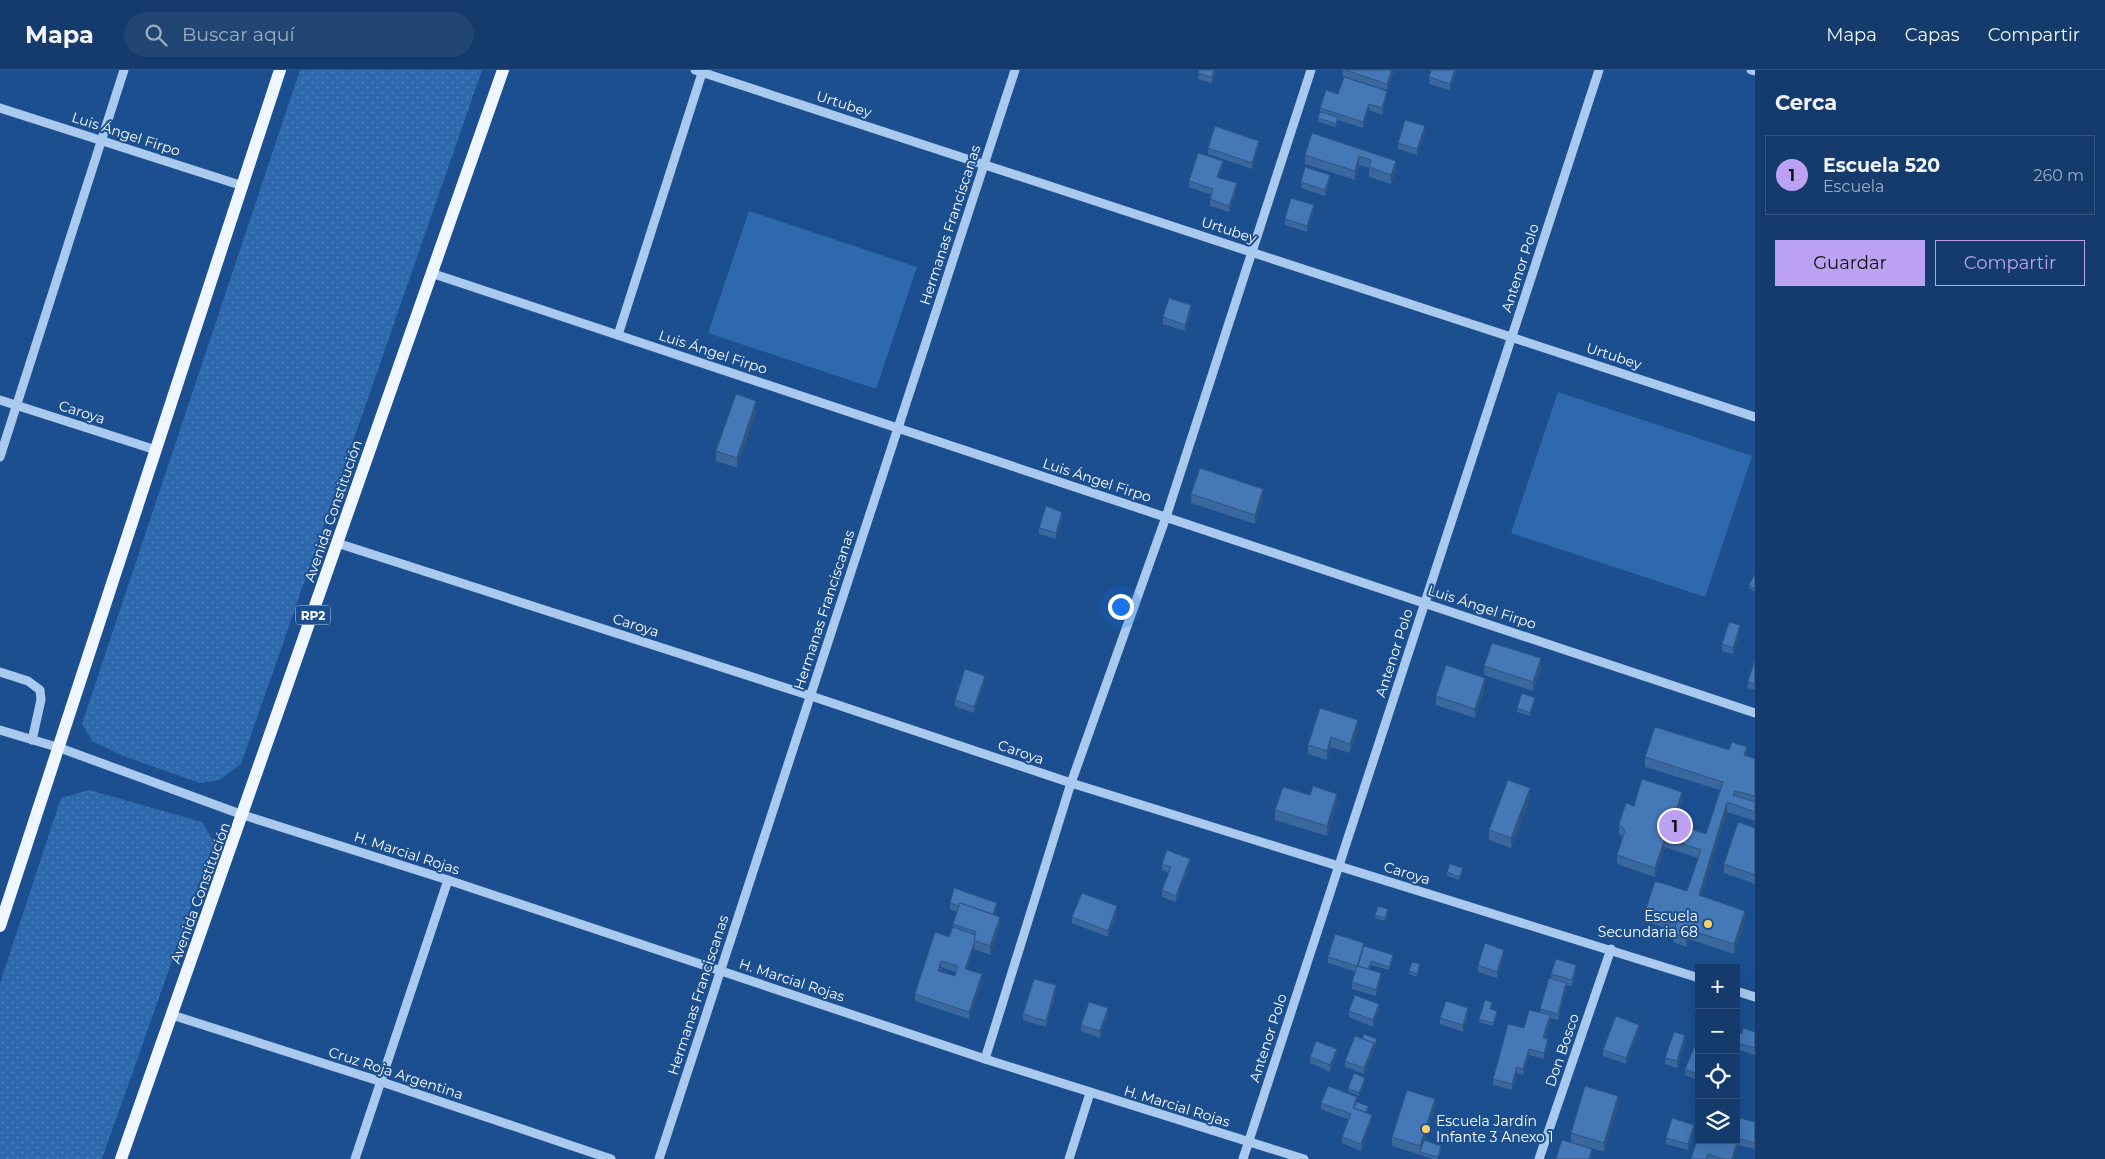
<!DOCTYPE html>
<html lang="es">
<meta charset="utf-8">
<style>
:root{--surface:#143b6b;--page:#214673;--text:#f1f3f6;--muted:#9dadc1;--line:#33557e;--accent:#bca0f2}
body{margin:0;font-family:Montserrat,sans-serif;background:var(--page);color:var(--text)}
.controls{position:absolute;right:15px;bottom:15px;display:grid;overflow:hidden;border-radius:0px;box-shadow:0 5px 20px #0002}
.controls button{width:45px;height:45px;display:grid;place-items:center;padding:0;border:0;border-bottom:1px solid var(--line);background:var(--surface);color:var(--text);font:25px sans-serif}
.you{position:absolute;left:1120px;top:536px;width:18px;height:18px;margin:-12px;border:4px solid #fff;border-radius:50%;background:#1a73e8;box-shadow:0 0 0 8px #1a73e833}
.badge{display:grid;place-items:center;width:32px;height:32px;border-radius:50%;background:var(--accent);color:#111;font-size:16px;font-weight:700}
.pin{position:absolute;translate:-50% -50%;border:2px solid #fff;box-shadow:0 1px 5px #0006}
.list{margin:0;padding:0;list-style:none}
h2{display:flex;justify-content:space-between;align-items:center;height:65px;margin:0;padding:0 20px;font-size:21px}
h2 small{font-size:16px;font-weight:400;color:var(--muted)}
.list li{display:grid;grid-template-columns:32px 1fr auto;gap:15px;align-items:center;box-sizing:border-box;height:80px;margin:0 10px 10px;padding:0 10px;border:1px solid var(--line);border-radius:0px}
.list b{display:block;font-size:19px;white-space:nowrap}
.list p{margin:0;font-size:16px;white-space:nowrap;color:var(--muted)}
.list em{font-size:16px;font-style:normal;color:var(--muted)}
.actions{display:flex;gap:10px;padding:15px 20px}
.actions a{flex:1;padding:11px 0;border:1px solid var(--accent);border-radius:0px;text-align:center;font-size:18px;color:var(--accent)}
.actions .main{background:var(--accent);color:#111}
.icon{flex:none;width:28px;height:28px;fill:none;stroke:currentColor;stroke-width:2;stroke-linecap:round;stroke-linejoin:round}
.map{position:relative;flex:none;width:1755px;height:1089px;overflow:hidden}
header{display:flex;align-items:center;gap:30px;box-sizing:border-box;height:70px;padding:0 25px;background:var(--surface);border-bottom:1px solid var(--line)}
header strong{font-size:24px}
nav{display:flex;gap:28px;margin-inline-start:auto;font-size:18px}
.search{width:350px;height:45px;background:var(--page);display:flex;align-items:center;gap:12px;box-sizing:border-box;padding:0 18px;border-radius:28px;color:var(--muted);font-size:19px}
main{display:flex}
aside{flex:1;background:var(--surface)}
.map>svg:first-child{display:block}
.grass{fill:url(#grass-dots)}
.park{fill:#2e69ad}
.lines{fill:none;stroke-linecap:round;stroke-linejoin:round}
.minor{stroke:#a9c9ee;stroke-width:9}
.major{stroke:#f0f6ff;stroke-width:12}
.wall{fill:#3a679d;fill-rule:evenodd}
.shaded-wall{fill:#305480}
.building{fill:#4478b7;stroke:#305480;fill-rule:evenodd}
.poi-dot{fill:#ffd166;stroke:#1b4f8f;stroke-width:2}
.labels{text-anchor:middle;dominant-baseline:central;stroke-width:4;stroke-linejoin:round;paint-order:stroke}
.shield{fill:#1b4f8f;stroke:#bbcadd;stroke-width:1}
.shield-label{font-size:12px;font-weight:bold;fill:#fff}
.street-label{font-size:14px;fill:#fff;stroke:#1b4f8f}
.poi-label{font-size:14px;fill:#fff;stroke:#1b4f8f;text-anchor:end}
</style>
<header>
<strong>Mapa</strong>
<div class="search"><svg class="icon" aria-label="search" viewBox="0 0 24 24"><circle cx="10" cy="10" r="6"/><path d="M15 15l6 6"/></svg>Buscar aquí</div>
<nav><a>Mapa</a><a>Capas</a><a>Compartir</a></nav>
</header>
<main>
<div class="map">
<svg width="1755" height="1089" viewBox="0 0 1755 1089">
<defs>
<pattern id="grass-dots" width="8" height="8" patternUnits="userSpaceOnUse" patternTransform="scale(1.25)"><rect width="8" height="8" fill="#2e69ad"/><path d="M2 2h.1M6 6h.1" fill="none" stroke="#4d80b9" stroke-width="1.8" stroke-linecap="round"/></pattern>
</defs>
<rect width="100%" height="100%" fill="#1b4f8f"/>
<g class="grass">
<polygon points="300,0 482,0 241,694 219,710 200,713 123,686 92,671 82,654"/>
<polygon points="89,720 202,752 214,772 102,1089 0,1089 0,913 61,728"/>
</g>
<g class="park">
<polygon points="749,141 917,197 876,319 708,263"/>
<polygon points="1558,322 1752,386 1705,527 1511,463"/>
</g>
<g class="lines">
<g class="minor">
<polyline points="695,0 1755,347"/>
<polyline points="1751,0 1755,1"/>
<polyline points="0,38 243,116"/>
<polyline points="431,203 1755,643"/>
<polyline points="618,265 702,3"/>
<polyline points="0,330 156,380"/>
<polyline points="0,387 124,0"/>
<polyline points="337,473 811,626 1071,713 1699,908"/>
<polyline points="0,602 28,611 40,620 41,630 32,670"/>
<polyline points="0,660 60,678 243,745 448,810 985,989 1304,1089"/>
<polyline points="1736,921 1755,927"/>
<polyline points="172,945 382,1012 611,1089"/>
<polyline points="985,989 1071,713 1166,447 1311,0"/>
<polyline points="355,1089 448,810"/>
<polyline points="659,1089 1015,0"/>
<polyline points="1069,1089 1090,1023"/>
<polyline points="1243,1089 1599,0"/>
<polyline points="1539,1089 1611,879"/>
</g>
<g class="major">
<polyline points="0,856 280,0"/>
<path d="M121,1089c129,-362 253,-727 382,-1089"/>
</g>
</g>
<g class="wall">
<polygon points="1199,0 1217,0 1212,13 1198,9"/>
<polygon points="1343,0 1394,0 1394,2 1387,20 1343,6"/>
<polygon points="1457,0 1450,20 1429,14 1429,7"/>
<polygon points="1338,24 1387,28 1382,45 1369,40 1363,58 1338,50 1336,57 1318,52 1320,38"/>
<polygon points="1425,62 1417,85 1398,79 1398,73"/>
<polygon points="1312,63 1396,100 1391,114 1369,107 1369,98 1359,95 1355,110 1305,94 1305,85"/>
<polygon points="1259,77 1252,99 1208,84 1208,78"/>
<polygon points="1223,97 1219,107 1237,119 1229,142 1210,136 1210,129 1212,125 1189,117 1189,111"/>
<polygon points="1330,111 1325,126 1301,118 1301,112"/>
<polygon points="1314,141 1307,162 1285,155 1285,149"/>
<polygon points="1191,242 1185,261 1163,254 1163,247"/>
<polygon points="756,341 737,398 716,391 716,381"/>
<polygon points="1191,424 1263,429 1255,454 1191,433"/>
<polygon points="1062,448 1056,469 1039,464 1039,458"/>
<polygon points="1755,504 1755,522 1749,518 1749,515"/>
<polygon points="1740,562 1733,584 1722,581 1722,574"/>
<polygon points="1755,590 1755,620 1748,618 1748,611"/>
<polygon points="1484,596 1541,598 1533,621 1484,605"/>
<polygon points="985,612 974,643 955,636 955,630"/>
<polygon points="1485,617 1475,648 1436,635 1436,626"/>
<polygon points="1535,631 1530,646 1517,642 1517,638"/>
<polygon points="1358,659 1350,683 1331,677 1327,690 1308,684 1308,675"/>
<polygon points="1747,686 1755,689 1755,751 1727,742 1701,826 1745,850 1734,884 1689,869 1686,877 1673,872 1673,863 1674,861 1645,851 1645,842 1687,821 1698,788 1665,777 1655,807 1617,794 1617,785 1623,767 1619,764 1619,754 1634,736 1682,731 1675,754 1706,764 1720,720 1645,697 1645,687"/>
<polygon points="1310,725 1337,733 1327,766 1275,750 1275,740"/>
<polygon points="1530,728 1511,778 1489,770 1489,760"/>
<polygon points="1755,758 1755,814 1724,803 1724,794"/>
<polygon points="1162,794 1190,796 1176,832 1162,827 1162,820 1169,803 1162,800"/>
<polygon points="1463,801 1459,810 1447,806 1447,802"/>
<path d="M950,833l47,6 -2,6 5,11 -10,29 -16,-6 -7,20 15,11 -13,39 -54,-18v-7l34,-57 8,-25 -7,-3zM941,897l15,5 -1,4 -15,-5z"/>
<polygon points="1388,842 1385,851 1375,848 1375,845"/>
<polygon points="1117,843 1108,867 1072,853 1072,847"/>
<polygon points="1364,876 1393,888 1389,900 1371,895 1369,900 1381,909 1376,926 1352,919 1352,912 1356,902 1328,893 1328,887"/>
<polygon points="1504,886 1497,908 1478,902 1478,895"/>
<polygon points="1420,897 1417,907 1409,904 1409,901"/>
<polygon points="1576,901 1572,916 1566,915 1566,919 1558,950 1550,948 1550,952 1545,968 1548,976 1544,989 1529,985 1523,1005 1517,1003 1512,1020 1493,1015 1493,1009 1524,958 1540,943 1540,939 1551,909 1551,904"/>
<polygon points="1056,922 1046,957 1023,950 1023,944"/>
<polygon points="1492,935 1491,939 1497,944 1493,956 1479,952 1479,949"/>
<polygon points="1379,940 1373,957 1349,947 1349,941"/>
<polygon points="1108,944 1100,968 1081,961 1081,955"/>
<polygon points="1468,945 1463,962 1440,954 1440,948"/>
<polygon points="1639,961 1626,994 1603,986 1603,980"/>
<polygon points="1736,962 1742,964 1755,962 1755,985 1736,979"/>
<polygon points="1362,969 1377,972 1364,1004 1345,997 1345,991"/>
<polygon points="1685,972 1677,998 1665,994 1665,988"/>
<polygon points="1699,975 1699,1011 1685,1005 1685,999"/>
<polygon points="1337,985 1330,1002 1310,993 1310,987"/>
<polygon points="1365,1011 1359,1026 1348,1021 1348,1018"/>
<polygon points="1357,1032 1368,1039 1367,1043 1372,1051 1361,1081 1342,1073 1342,1067 1349,1050 1321,1039 1321,1033"/>
<polygon points="1618,1035 1604,1082 1571,1072 1571,1063"/>
<polygon points="1435,1038 1425,1070 1441,1079 1438,1089 1433,1089 1392,1076 1392,1067"/>
<polygon points="1755,1052 1755,1077 1754,1079 1738,1075 1734,1089 1691,1089 1711,1071 1736,1070"/>
<polygon points="1694,1061 1688,1080 1666,1074 1666,1068"/>
</g>
<g class="shaded-wall">
<polygon points="1214,0 1217,0 1212,13 1212,7"/>
<polygon points="1392,0 1394,0 1394,2 1387,20 1387,14"/>
<polygon points="1455,0 1457,0 1450,20 1450,14"/>
<polygon points="1387,21 1387,28 1382,45 1382,38"/>
<polygon points="1369,34 1369,40 1363,58 1363,52"/>
<polygon points="1425,56 1425,62 1417,85 1417,79"/>
<polygon points="1259,71 1259,77 1252,99 1252,93"/>
<polygon points="1359,86 1359,95 1355,110 1355,101"/>
<polygon points="1223,91 1223,97 1217,113 1217,107"/>
<polygon points="1396,91 1396,100 1391,114 1391,105"/>
<polygon points="1330,105 1330,111 1325,126 1325,120"/>
<polygon points="1237,113 1237,119 1229,142 1229,136"/>
<polygon points="1314,135 1314,141 1307,162 1307,156"/>
<polygon points="1191,235 1191,242 1185,261 1185,255"/>
<polygon points="756,331 756,341 737,398 737,388"/>
<polygon points="1263,419 1263,429 1255,454 1255,445"/>
<polygon points="1062,442 1062,448 1056,469 1056,463"/>
<polygon points="1740,555 1740,562 1733,584 1733,578"/>
<polygon points="1541,588 1541,598 1533,621 1533,612"/>
<polygon points="985,606 985,612 974,643 974,637"/>
<polygon points="1485,608 1485,617 1475,648 1475,639"/>
<polygon points="1535,628 1535,631 1530,646 1530,643"/>
<polygon points="1358,650 1358,659 1350,683 1350,674"/>
<polygon points="1331,667 1331,677 1327,690 1327,681"/>
<polygon points="1747,677 1747,686 1744,685"/>
<polygon points="1530,718 1530,728 1511,778 1511,768"/>
<polygon points="1682,722 1682,731 1672,762 1672,753"/>
<polygon points="1337,724 1337,733 1327,766 1327,756"/>
<polygon points="1727,732 1727,742 1699,835 1699,825"/>
<polygon points="1665,768 1665,777 1655,807 1655,798"/>
<polygon points="1190,789 1190,796 1176,832 1176,826"/>
<polygon points="997,833 997,839 992,853 992,847"/>
<polygon points="1117,836 1117,843 1108,867 1108,861"/>
<polygon points="1745,841 1745,850 1734,884 1734,874"/>
<polygon points="1000,847 1000,856 990,885 990,876"/>
<polygon points="1689,860 1689,869 1686,877 1686,868"/>
<polygon points="974,873 974,879 965,905 965,899"/>
<polygon points="1504,880 1504,886 1497,908 1497,902"/>
<polygon points="941,891 941,897 938,907 938,901"/>
<polygon points="1576,895 1576,901 1572,916 1572,910"/>
<polygon points="1381,903 1381,909 1376,926 1376,920"/>
<polygon points="982,904 982,910 969,949 969,942"/>
<polygon points="1566,913 1566,919 1558,950 1558,944"/>
<polygon points="1056,915 1056,922 1046,957 1046,951"/>
<polygon points="1379,934 1379,940 1373,957 1373,950"/>
<polygon points="1108,938 1108,944 1100,968 1100,961"/>
<polygon points="1468,938 1468,945 1463,962 1463,955"/>
<polygon points="1550,945 1550,952 1543,974 1543,968"/>
<polygon points="1639,955 1639,961 1626,994 1626,988"/>
<polygon points="1685,965 1685,972 1677,998 1677,991"/>
<polygon points="1377,969 1377,972 1364,1004 1364,998 1374,973"/>
<polygon points="1548,969 1548,976 1544,989 1544,983"/>
<polygon points="1337,979 1337,985 1330,1002 1330,995"/>
<polygon points="1529,979 1529,985 1523,1005 1523,999"/>
<polygon points="1517,997 1517,1003 1512,1020 1512,1014"/>
<polygon points="1365,1008 1365,1011 1359,1026 1359,1023"/>
<polygon points="1618,1026 1618,1035 1604,1082 1604,1073"/>
<polygon points="1435,1029 1435,1038 1421,1082 1420,1082 1420,1076"/>
<polygon points="1372,1045 1372,1051 1361,1081 1361,1074"/>
<polygon points="1694,1055 1694,1061 1688,1080 1688,1074"/>
<polygon points="1738,1068 1738,1075 1734,1089 1732,1089"/>
<polygon points="1592,1079 1592,1089 1589,1089"/>
</g>
<g class="building">
<polygon points="1199,0 1214,0 1212,7 1198,3"/>
<polygon points="1345,0 1392,0 1387,14"/>
<polygon points="1431,0 1455,0 1450,14 1429,7"/>
<polygon points="1344,7 1387,21 1382,38 1369,34 1363,52 1320,38 1326,20 1338,24"/>
<polygon points="1320,42 1338,47 1336,54 1318,48"/>
<polygon points="1405,50 1425,56 1417,79 1398,73"/>
<polygon points="1215,56 1259,71 1252,93 1208,78"/>
<polygon points="1312,63 1396,91 1391,105 1369,97 1371,90 1359,86 1355,101 1305,85"/>
<polygon points="1198,83 1223,91 1217,107 1237,113 1229,136 1210,129 1213,119 1189,111"/>
<polygon points="1305,97 1330,105 1325,120 1301,112"/>
<polygon points="1291,128 1314,135 1307,156 1285,149"/>
<polygon points="1169,228 1191,235 1185,255 1163,247"/>
<polygon points="736,324 756,331 737,388 716,381"/>
<polygon points="1200,398 1263,419 1255,445 1191,424"/>
<polygon points="1046,436 1062,442 1056,463 1039,458"/>
<polygon points="1755,504 1755,519 1749,515"/>
<polygon points="1729,552 1740,555 1733,578 1722,574"/>
<polygon points="1492,573 1541,588 1533,612 1484,596"/>
<polygon points="1755,590 1755,614 1748,611"/>
<polygon points="1446,595 1485,608 1475,639 1436,626"/>
<polygon points="965,599 985,606 974,637 955,630"/>
<polygon points="1522,623 1535,628 1530,643 1517,638"/>
<polygon points="1320,638 1358,650 1350,674 1331,667 1327,681 1308,675"/>
<polygon points="1655,657 1729,680 1732,672 1747,677 1744,685 1755,689 1755,726 1735,721 1733,725 1755,732 1755,742 1727,732 1699,825 1745,841 1734,874 1689,860 1686,868 1673,863 1677,852 1645,842 1655,811 1687,821 1701,780 1665,768 1655,798 1617,785 1625,760 1619,754 1626,733 1634,736 1642,709 1682,722 1672,753 1706,764 1723,712 1645,687"/>
<polygon points="1508,710 1530,718 1511,768 1489,760"/>
<polygon points="1313,716 1337,724 1327,756 1275,740 1283,717 1310,725"/>
<polygon points="1738,752 1755,758 1755,805 1724,794"/>
<polygon points="1167,780 1190,789 1176,826 1162,820 1171,797 1162,794"/>
<polygon points="1450,794 1463,798 1459,807 1447,802"/>
<polygon points="954,818 997,833 993,844 960,833 959,836 950,833"/>
<polygon points="1082,823 1117,836 1108,861 1072,847"/>
<polygon points="960,833 1000,847 990,876 974,870 976,862 953,854"/>
<polygon points="1378,836 1388,839 1385,848 1375,845"/>
<path d="M953,857l22,8 -1,8 -9,26 17,5 -13,38 -54,-18 20,-62 14,5zM941,891l17,5 -3,10 -17,-5z"/>
<polygon points="1335,864 1364,873 1357,896 1328,887"/>
<polygon points="1485,873 1504,880 1497,902 1478,895"/>
<polygon points="1364,876 1393,885 1389,897 1371,891 1368,899 1358,896"/>
<polygon points="1556,889 1576,895 1572,910 1551,904"/>
<polygon points="1412,892 1420,894 1417,904 1409,901"/>
<polygon points="1357,896 1381,903 1376,920 1352,912"/>
<polygon points="1549,908 1566,913 1558,944 1540,939"/>
<polygon points="1034,909 1056,915 1046,951 1023,944"/>
<polygon points="1355,925 1379,934 1373,950 1349,941"/>
<polygon points="1485,930 1492,932 1490,939 1497,941 1493,953 1479,949"/>
<polygon points="1446,931 1468,938 1463,955 1440,948"/>
<polygon points="1089,932 1108,938 1100,961 1081,955"/>
<polygon points="1529,940 1550,945 1543,968 1548,969 1544,983 1529,979 1523,999 1517,997 1512,1014 1493,1009 1508,954 1524,958"/>
<polygon points="1616,946 1639,955 1626,988 1603,980"/>
<polygon points="1743,958 1755,962 1755,978 1736,973 1736,962 1742,964"/>
<polygon points="1674,962 1685,965 1677,991 1665,988"/>
<polygon points="1364,964 1377,969 1374,976 1374,973 1362,969"/>
<polygon points="1355,966 1374,973 1364,998 1345,991"/>
<polygon points="1316,971 1337,979 1330,995 1310,987"/>
<polygon points="1696,973 1699,975 1699,1005 1685,999"/>
<polygon points="1354,1003 1365,1008 1359,1023 1348,1018"/>
<polygon points="1328,1016 1357,1027 1353,1038 1372,1045 1361,1074 1342,1067 1351,1044 1321,1033"/>
<polygon points="1585,1016 1618,1026 1604,1073 1571,1063"/>
<polygon points="1407,1020 1435,1029 1420,1076 1392,1067"/>
<polygon points="1357,1032 1368,1036 1366,1042 1354,1038"/>
<polygon points="1736,1047 1755,1052 1755,1071 1754,1073 1738,1068 1732,1089 1723,1089 1708,1084 1706,1089 1691,1089 1698,1067 1699,1067 1699,1070 1736,1070"/>
<polygon points="1672,1048 1694,1055 1688,1074 1666,1068"/>
<polygon points="1424,1070 1441,1076 1438,1087 1420,1082"/>
<polygon points="1562,1070 1592,1079 1589,1089 1556,1089"/>
</g>
<g class="poi-dot">
<circle cx="1708" cy="854" r="5"/>
<circle cx="1426" cy="1059" r="5"/>
</g>
<g class="labels">
<rect class="shield" x="295.5" y="535.5" width="35" height="19" rx="4"/>
<g class="shield-label">
<text x="313" y="545">RP2</text>
</g>
<g class="street-label">
<text transform="translate(844 34) rotate(18)">Urtubey</text>
<text transform="translate(126 64) rotate(18)">Luis Ángel Firpo</text>
<text transform="translate(950 155) rotate(-72)">Hermanas Franciscanas</text>
<text transform="translate(1229 160) rotate(18)">Urtubey</text>
<text transform="translate(1520 198) rotate(-72)">Antenor Polo</text>
<text transform="translate(713 282) rotate(18)">Luis Ángel Firpo</text>
<text transform="translate(1614 286) rotate(18)">Urtubey</text>
<text transform="translate(82 342) rotate(18)">Caroya</text>
<text transform="translate(1097 410) rotate(18)">Luis Ángel Firpo</text>
<text transform="translate(333 441) rotate(-71)">Avenida Constitución</text>
<text transform="translate(1482 537) rotate(18)">Luis Ángel Firpo</text>
<text transform="translate(824 540) rotate(-72)">Hermanas Franciscanas</text>
<text transform="translate(636 555) rotate(18)">Caroya</text>
<text transform="translate(1394 583) rotate(-72)">Antenor Polo</text>
<text transform="translate(1021 682) rotate(19)">Caroya</text>
<text transform="translate(407 783) rotate(18)">H. Marcial Rojas</text>
<text transform="translate(1407 803) rotate(17)">Caroya</text>
<text transform="translate(200 823) rotate(-70)">Avenida Constitución</text>
<text transform="translate(792 910) rotate(18)">H. Marcial Rojas</text>
<text transform="translate(698 925) rotate(-72)">Hermanas Franciscanas</text>
<text transform="translate(1268 968) rotate(-72)">Antenor Polo</text>
<text transform="translate(1562 980) rotate(-71)">Don Bosco</text>
<text transform="translate(396 1003) rotate(18)">Cruz Roja Argentina</text>
<text transform="translate(1177 1036) rotate(17)">H. Marcial Rojas</text>
</g>
<g class="poi-label">
<text x="1698" y="846">Escuela<tspan x="1698" dy="16">Secundaria 68</tspan></text>
<text x="1436" y="1051" text-anchor="start">Escuela Jardín<tspan x="1436" dy="16">Infante 3 Anexo 1</tspan></text>
</g>
</g>
</svg>
<div class="controls">
<button>+</button>
<button>−</button>
<button><svg class="icon" aria-label="locate" viewBox="0 0 24 24"><circle cx="12" cy="12" r="6"/><path d="M12 2v4M12 18v4M2 12h4M18 12h4"/></svg></button>
<button><svg class="icon" aria-label="layers" viewBox="0 0 24 24"><path d="M12 4l9 5-9 5-9-5zM3 14l9 5 9-5"/></svg></button>
</div>
<div class="you"></div>
<div class="pin badge" style="left:1675px;top:756px">1</div>
</div>
<aside>
<h2>Cerca<small></small></h2>
<ul class="list">
<li><span class="badge">1</span><div><b>Escuela 520</b><p>Escuela</p></div><em>260 m</em></li>
</ul>
<div class="actions"><a class="main">Guardar</a><a>Compartir</a></div>
</aside>
</main>
